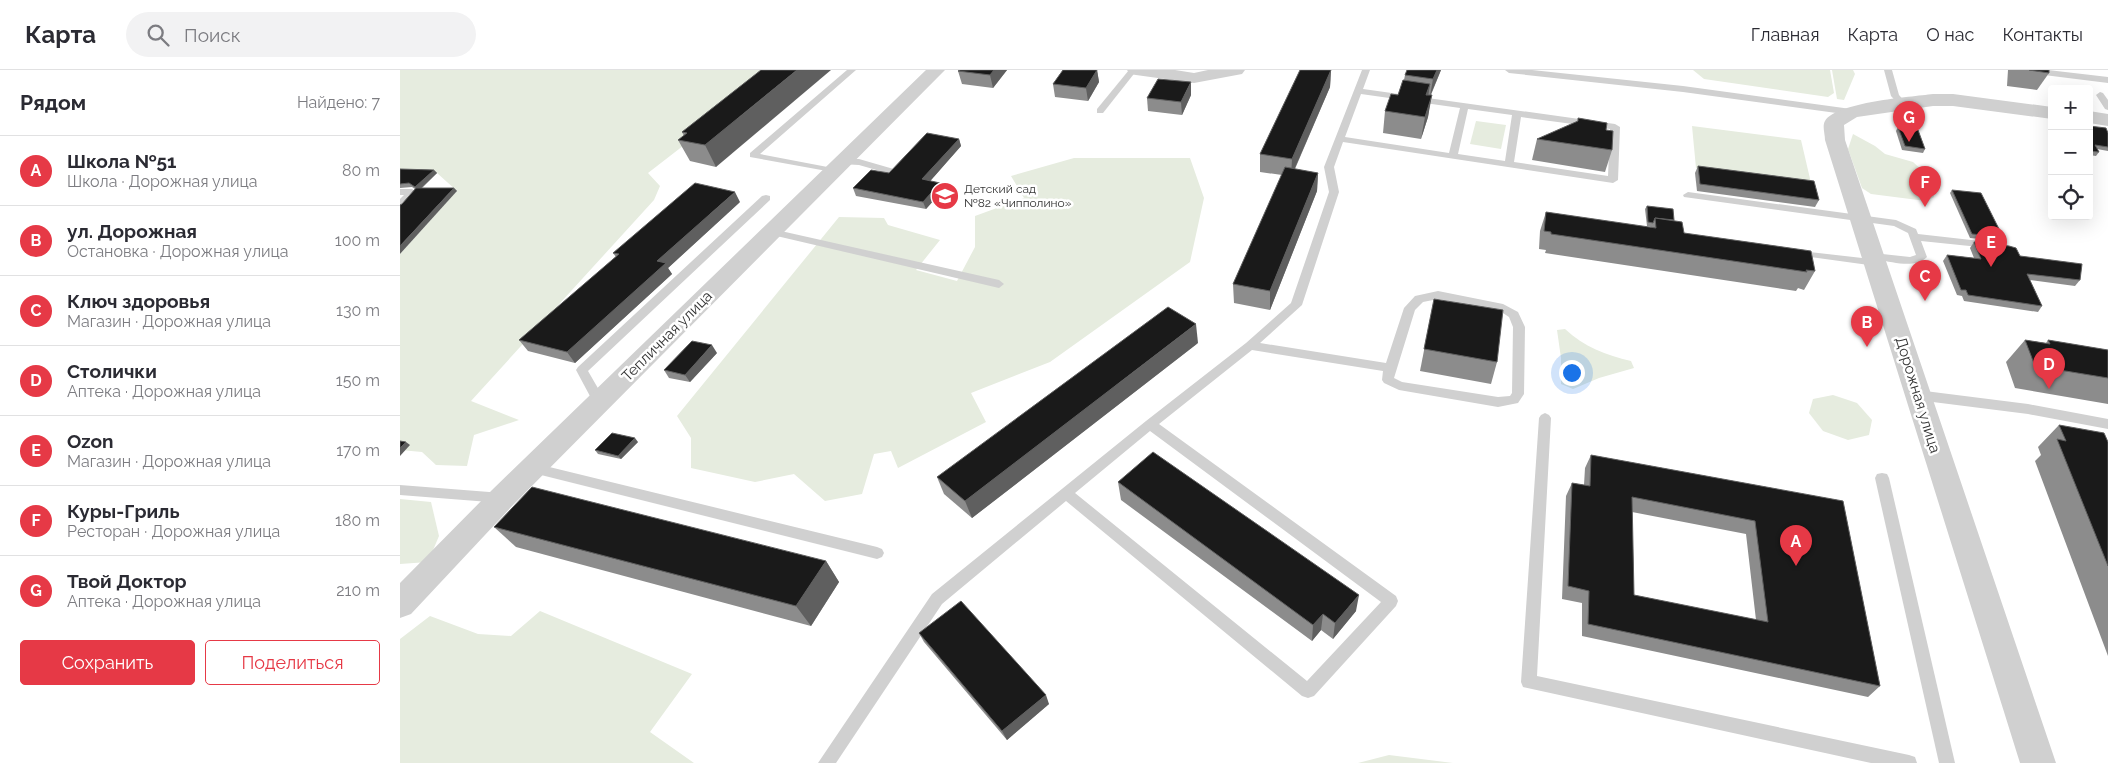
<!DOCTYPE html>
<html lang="ru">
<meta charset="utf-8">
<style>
:root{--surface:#fff;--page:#f2f2f3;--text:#2b2b33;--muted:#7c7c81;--line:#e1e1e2;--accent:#e63946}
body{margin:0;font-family:Raleway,sans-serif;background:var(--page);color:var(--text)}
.controls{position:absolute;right:15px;top:15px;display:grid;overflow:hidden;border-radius:5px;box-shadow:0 5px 20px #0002}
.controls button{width:45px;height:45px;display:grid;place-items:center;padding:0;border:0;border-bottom:1px solid var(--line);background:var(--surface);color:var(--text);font:25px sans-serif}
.you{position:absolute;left:1171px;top:302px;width:18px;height:18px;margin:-12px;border:4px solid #fff;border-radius:50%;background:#1a73e8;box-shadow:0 0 0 8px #1a73e833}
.badge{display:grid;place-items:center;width:32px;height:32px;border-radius:50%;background:var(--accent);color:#fff;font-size:16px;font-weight:700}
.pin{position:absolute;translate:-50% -41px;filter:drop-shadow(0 1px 2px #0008)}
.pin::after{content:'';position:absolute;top:26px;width:18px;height:15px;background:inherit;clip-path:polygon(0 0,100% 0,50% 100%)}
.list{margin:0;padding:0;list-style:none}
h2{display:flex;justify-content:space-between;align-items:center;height:65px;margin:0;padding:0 20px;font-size:21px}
h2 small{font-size:16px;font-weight:400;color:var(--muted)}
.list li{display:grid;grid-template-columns:32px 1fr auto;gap:15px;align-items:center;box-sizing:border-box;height:70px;padding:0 20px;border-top:1px solid var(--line)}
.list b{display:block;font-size:19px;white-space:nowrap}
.list p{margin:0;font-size:16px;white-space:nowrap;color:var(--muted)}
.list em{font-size:16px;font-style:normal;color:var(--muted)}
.actions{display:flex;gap:10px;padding:15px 20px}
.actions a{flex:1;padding:11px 0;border:1px solid var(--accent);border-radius:5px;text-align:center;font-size:18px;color:var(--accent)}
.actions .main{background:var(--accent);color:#fff}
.icon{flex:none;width:28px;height:28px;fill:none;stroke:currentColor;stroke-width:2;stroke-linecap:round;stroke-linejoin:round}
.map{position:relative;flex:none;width:1708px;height:693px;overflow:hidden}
header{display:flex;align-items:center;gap:30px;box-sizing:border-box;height:70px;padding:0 25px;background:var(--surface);border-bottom:1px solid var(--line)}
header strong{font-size:24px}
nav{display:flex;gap:28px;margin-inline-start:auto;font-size:18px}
.search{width:350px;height:45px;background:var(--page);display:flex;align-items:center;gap:12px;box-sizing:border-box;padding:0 18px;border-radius:28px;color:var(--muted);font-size:19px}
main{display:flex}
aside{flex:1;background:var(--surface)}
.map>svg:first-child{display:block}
.green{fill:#e6ecdf}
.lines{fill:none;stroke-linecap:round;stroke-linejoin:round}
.service{fill:#d0d0d0;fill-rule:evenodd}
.minor{fill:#d0d0d0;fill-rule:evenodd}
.tertiary{fill:#d0d0d0;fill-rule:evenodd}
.wall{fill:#8c8c8c;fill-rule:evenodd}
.shaded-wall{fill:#5f5f5f}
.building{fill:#1a1a1a;stroke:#5f5f5f;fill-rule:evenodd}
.labels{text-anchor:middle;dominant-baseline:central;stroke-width:5;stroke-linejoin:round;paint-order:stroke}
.far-poi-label{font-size:12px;fill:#333;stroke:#fff;text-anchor:start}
.street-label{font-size:15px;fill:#333;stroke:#fff}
</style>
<header>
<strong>Карта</strong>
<div class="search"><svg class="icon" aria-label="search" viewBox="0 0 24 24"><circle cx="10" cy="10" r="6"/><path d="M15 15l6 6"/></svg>Поиск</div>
<nav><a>Главная</a><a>Карта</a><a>О нас</a><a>Контакты</a></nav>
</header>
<main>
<aside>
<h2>Рядом<small>Найдено: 7</small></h2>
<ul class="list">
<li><span class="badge">A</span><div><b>Школа №51</b><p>Школа · Дорожная улица</p></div><em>80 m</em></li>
<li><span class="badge">B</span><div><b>ул. Дорожная</b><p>Остановка · Дорожная улица</p></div><em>100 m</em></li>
<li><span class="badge">C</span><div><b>Ключ здоровья</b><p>Магазин · Дорожная улица</p></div><em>130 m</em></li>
<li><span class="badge">D</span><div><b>Столички</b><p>Аптека · Дорожная улица</p></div><em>150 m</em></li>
<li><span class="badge">E</span><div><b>Ozon</b><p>Магазин · Дорожная улица</p></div><em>170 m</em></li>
<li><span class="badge">F</span><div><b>Куры-Гриль</b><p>Ресторан · Дорожная улица</p></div><em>180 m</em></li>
<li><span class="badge">G</span><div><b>Твой Доктор</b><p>Аптека · Дорожная улица</p></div><em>210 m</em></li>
</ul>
<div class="actions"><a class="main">Сохранить</a><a>Поделиться</a></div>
</aside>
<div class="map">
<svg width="1708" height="693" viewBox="0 0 1708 693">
<rect width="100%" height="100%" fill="#fff"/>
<g class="green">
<polygon points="0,0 381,0 248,103 260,116 254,130 71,331 119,350 74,365 67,396 36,395 22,382 0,380 0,184 57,121 37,103 0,103"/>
<polygon points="1293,0 1430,0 1434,23 1428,27 1304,9"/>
<polygon points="1432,0 1453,0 1455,4 1444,30 1437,29"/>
<polygon points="1076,51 1106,55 1101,79 1070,74"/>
<polygon points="1292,56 1401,70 1411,113 1296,98"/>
<polygon points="1453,64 1475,76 1485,84 1513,92 1524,102 1534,127 1526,131 1471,124 1462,118 1448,79"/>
<polygon points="674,88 790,88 804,128 790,192 650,292 571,323 586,352 498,398 491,381 474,384 462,424 425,431 394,404 355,412 291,398 291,368 277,346 439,147 484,148 488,155 540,170 516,200 557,211 575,177 575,146 624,128 611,106"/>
<path d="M1165,259c19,18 41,26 66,32l3,7 -35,10 -26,11 -12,-5v-26l-4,-28z"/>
<polygon points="1433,325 1457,333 1472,350 1469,365 1448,370 1423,361 1409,343 1413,329"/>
<polygon points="0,429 31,432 39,466 28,492 0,494"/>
<polygon points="140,541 292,604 250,662 294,693 0,693 0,569 30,546 78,564 111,566"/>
<polygon points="989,685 1053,693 958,693"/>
</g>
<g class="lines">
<g class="service">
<polygon points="447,0 456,0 360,84 438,99 438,103 350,87 350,83"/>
<polygon points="729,0 737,0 703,43 697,43 697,39"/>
<path d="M962,0h8l-7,19 252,35 5,3 -2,53 -5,3 -270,-41 -9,25 5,25 -37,113 -42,38 126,20 18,-55 11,-12 23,-5 65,13 15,8 7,15 -1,67 -6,9 -20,4 -99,-17 -15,-7 -2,-3 1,-9 -131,-21 -93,74 237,172 2,5 -2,5 -82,90 -6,2 -6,-2 -236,-195 -124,103 -106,159h-18l114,-169 214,-173 100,-78 45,-40 38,-111 -5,-25zM961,24l99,14 -11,45 -104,-16zM1068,39l44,6 -7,46 -47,-7zM1121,47l89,12 -2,47 -94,-14zM1038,229l62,12 9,6 4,10 -1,66 -2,3 -12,1 -96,-15 -8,-4 21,-68 8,-8zM750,361l231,171 -74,79 -232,-188z"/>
<polygon points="1105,0 1132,0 1283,16 1451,39 1455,42 1451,45 1283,22 1109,3"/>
<polygon points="1484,0 1492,0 1499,25 1508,35 1507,37 1501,37 1491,26"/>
<polygon points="1624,0 1648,0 1708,7 1708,13 1628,3"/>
<polygon points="1700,22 1703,23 1708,30 1708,40 1705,39 1696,25"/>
<polygon points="444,89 459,89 497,100 499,102 494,105 459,95 441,94 439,92"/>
<polygon points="0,119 12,119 17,122 4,137 0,138 0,129 4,125 0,125"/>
<path d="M1288,122l208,28 20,9 2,5 71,8 5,3 -5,3 -68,-7 6,16c-12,12 -33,5 -49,3l3,3 -5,3 -80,-11 -5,-3 1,-2 79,9 -3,-3 5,-3 37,4 6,-2 -8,-22 -14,-7 -210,-29 -1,-2z"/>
<polygon points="366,125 370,126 370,130 188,301 199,320 211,322 213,325 211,328 191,328 176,300 178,297 362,126"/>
<polygon points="372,159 599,210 604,214 599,218 368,164 367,162 368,160"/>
<polygon points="1517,320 1628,334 1708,349 1708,359 1628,344 1517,330 1513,328 1511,325 1513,322"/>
<polygon points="1145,343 1149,345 1151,348 1137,606 1509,685 1515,687 1517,693 1471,693 1123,617 1121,612 1139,348 1141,345"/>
<polygon points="133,393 477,477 482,479 484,483 482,487 477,489 133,403 128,402 126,398 128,394"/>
<polygon points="1482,403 1487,404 1489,408 1555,693 1539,693 1475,408 1477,404"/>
<polygon points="0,415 102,423 107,424 109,428 107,432 102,433 0,425"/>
</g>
<g class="minor">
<polygon points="526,0 545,0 112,436 11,544 0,548 0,513 92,420"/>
<polygon points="727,0 775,0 794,3 808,0 845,0 842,4 794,13 736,5 730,4"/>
</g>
<g class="tertiary">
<path d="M1533,24h20l99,13v12l-99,-13h-20l-76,11 -13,8 1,15 211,623h-36l-195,-623c0,-6 -3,-14 0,-19 12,-19 85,-24 108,-27z"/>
<polygon points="1689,41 1708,44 1708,56 1689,53"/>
</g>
</g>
<g class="wall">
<polygon points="361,0 316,97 290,91 278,70 284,66 282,62"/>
<polygon points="607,0 593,18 562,14 558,1"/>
<polygon points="663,0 697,0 699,12 688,31 655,27 653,14"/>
<polygon points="931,0 930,17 895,99 918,103 917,121 870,240 834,233 833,214 882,105 860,102 860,84"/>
<polygon points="1041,0 1031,25 1028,47 1021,69 983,63 985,41 998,25 1004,10 1005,5"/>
<polygon points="1608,0 1649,0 1649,3 1637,20 1607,16"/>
<polygon points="791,25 782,45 748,41 747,28"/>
<polygon points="1689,56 1708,63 1708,81 1697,79 1699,82 1696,86 1689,85"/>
<polygon points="1498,57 1525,79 1523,83 1502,80 1496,61"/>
<polygon points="1206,60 1212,80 1205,102 1132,90 1137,69"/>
<polygon points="559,69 561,76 530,111 543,120 526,139 456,126 453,118 489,103"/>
<polygon points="1298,96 1419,130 1415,137 1297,121 1295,103"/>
<polygon points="0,99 34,100 37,103 22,118 54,118 57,121 2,134 15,119 12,117 0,118"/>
<polygon points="1552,120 1603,167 1600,171 1570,168 1550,123"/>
<polygon points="340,132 268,198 272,204 175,293 128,281 119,270 216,187 213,183"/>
<polygon points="1247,136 1274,150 1284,163 1415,201 1404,220 1398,218 1396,221 1145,183 1146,180 1139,179 1140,161 1146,142 1251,158 1251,157 1247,156 1245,139"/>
<polygon points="1574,172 1620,186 1680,210 1675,216 1630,210 1642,236 1638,242 1564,231 1562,226 1557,225 1543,191 1547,185 1574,188 1570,178"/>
<polygon points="1034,229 1097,292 1091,314 1020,301"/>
<polygon points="1625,270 1646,273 1648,270 1708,280 1708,334 1615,318 1606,292"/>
<polygon points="798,273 572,448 544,424 537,407"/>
<polygon points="317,283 290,312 269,308 264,300"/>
<polygon points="1659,355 1708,372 1708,586 1635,391 1641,385 1638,377"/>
<polygon points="238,372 221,389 198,384 195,380"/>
<path d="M1191,385l252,46 37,185 -12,11 -286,-61v-33l-20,-4 4,-103 6,-13 12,2 1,-17zM1232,442l114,22 10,86 -122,-25z"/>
<polygon points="718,412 956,541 933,569 921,560 912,571 721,430"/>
<polygon points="94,457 426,491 439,512 411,556 116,477"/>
<polygon points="519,563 649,634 607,670 524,572"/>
</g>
<g class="shaded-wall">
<polygon points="397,0 431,0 316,97 305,75"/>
<polygon points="594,0 607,0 593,18 590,5"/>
<polygon points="697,0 699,12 688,31 686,18"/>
<polygon points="931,0 930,17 891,107 892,89"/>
<polygon points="1037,0 1041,0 1030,26 1033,9"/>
<polygon points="791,12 791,25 782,45 781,32"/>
<polygon points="1030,14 1027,35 1026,25"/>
<polygon points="1032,25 1028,47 1021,69 1025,47"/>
<polygon points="559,69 561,76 525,117 522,109"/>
<polygon points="34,100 37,103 18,121 15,117"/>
<polygon points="918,103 917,121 870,240 870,221"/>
<polygon points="540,113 543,120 526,139 523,132"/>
<polygon points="54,118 57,121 0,184 0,176"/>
<polygon points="335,122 340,132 268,198 272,204 175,293 167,282 257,191"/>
<polygon points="796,254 798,273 572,448 565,431"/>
<polygon points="312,275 317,283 290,312 285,305"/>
<polygon points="235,368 238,372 221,389 218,386"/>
<polygon points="6,372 10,375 0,386 0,378"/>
<polygon points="426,491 439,512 411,556 396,536"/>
<polygon points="959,525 956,541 933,569 935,553"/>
<polygon points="923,544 921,560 912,571 913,555"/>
<polygon points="646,625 649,634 607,670 602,661"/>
</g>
<g class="building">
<polygon points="361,0 397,0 305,75 278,70 287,63 282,62"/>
<polygon points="560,0 594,0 590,5 558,1"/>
<polygon points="663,0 697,0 686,18 653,14"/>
<polygon points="900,0 931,0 892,89 860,84"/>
<polygon points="1007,0 1037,0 1033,9 1005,5"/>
<polygon points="1629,0 1649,0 1649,3"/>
<polygon points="758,9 791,12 781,32 747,28"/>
<polygon points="1003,10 1030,14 1026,25 1032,25 1025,47 985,41 991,24 998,25"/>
<polygon points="1178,48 1207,53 1206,60 1213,61 1212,80 1137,69 1178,51"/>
<polygon points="1689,56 1706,58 1708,63 1708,77 1695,75 1699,82 1689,81"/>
<polygon points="1498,57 1518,60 1525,79 1505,76"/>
<polygon points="527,63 559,69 522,109 540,113 523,132 453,118 471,100 489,103"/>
<polygon points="1298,96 1414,111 1419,130 1300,114"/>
<polygon points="885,97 918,103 870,221 833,214"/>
<polygon points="0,99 34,100 15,117 9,113 0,114"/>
<polygon points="295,113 335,122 257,191 266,193 167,282 119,270 219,184 213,183"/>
<polygon points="16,118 54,118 0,176 0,135 2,134"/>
<polygon points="1552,120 1581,123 1603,167 1572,164"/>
<polygon points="1247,136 1273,139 1274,150 1255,148 1253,153 1248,152"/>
<polygon points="1146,142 1256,158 1255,148 1282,152 1284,163 1411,181 1415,201 1406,200 1407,202 1151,164 1151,162 1144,161"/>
<polygon points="1574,172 1609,176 1616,178 1620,186 1682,194 1680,210 1627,204 1642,236 1568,225 1566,220 1561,220 1547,185 1581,189"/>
<polygon points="1034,229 1103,240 1097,292 1024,279"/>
<polygon points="768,237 796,254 565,431 537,407"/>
<polygon points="1625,270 1650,274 1648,270 1708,280 1708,308 1635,296"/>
<polygon points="292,271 312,275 285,305 264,300"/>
<polygon points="1659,355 1704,363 1708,372 1708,496 1657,369 1666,371"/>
<polygon points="212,363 235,368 218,386 195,380"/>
<polygon points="0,371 6,372 0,378"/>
<polygon points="753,382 959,525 935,553 923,544 913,555 718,412"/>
<path d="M1191,385l252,46 37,185 -292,-62 1,-33 -21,-5 4,-103 18,3zM1232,427l123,24 13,101 -134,-27z"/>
<polygon points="132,417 426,491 396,536 94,457"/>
<polygon points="561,531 646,625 602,661 519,563"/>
</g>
<defs>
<symbol id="school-disc" viewBox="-11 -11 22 22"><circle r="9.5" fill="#e63946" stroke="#fff"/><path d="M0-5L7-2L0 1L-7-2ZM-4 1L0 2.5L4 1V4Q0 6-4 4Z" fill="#fff"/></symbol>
</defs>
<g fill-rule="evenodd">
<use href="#school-disc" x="529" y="110" width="32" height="32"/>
</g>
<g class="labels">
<g class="far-poi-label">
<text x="564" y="119">Детский сад<tspan x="564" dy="14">№82 «Чипполино»</tspan></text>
</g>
<g class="street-label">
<text transform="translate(267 266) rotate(-45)">Тепличная улица</text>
<text transform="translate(1518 325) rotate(73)">Дорожная улица</text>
</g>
</g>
</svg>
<div class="controls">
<button>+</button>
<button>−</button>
<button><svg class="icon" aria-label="locate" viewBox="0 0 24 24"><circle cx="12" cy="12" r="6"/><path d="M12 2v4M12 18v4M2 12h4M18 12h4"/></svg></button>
</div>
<div class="you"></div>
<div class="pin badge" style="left:1396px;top:496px">A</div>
<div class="pin badge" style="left:1467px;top:277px">B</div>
<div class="pin badge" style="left:1525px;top:231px">C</div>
<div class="pin badge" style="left:1649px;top:319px">D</div>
<div class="pin badge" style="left:1591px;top:197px">E</div>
<div class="pin badge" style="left:1525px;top:137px">F</div>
<div class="pin badge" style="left:1509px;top:72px">G</div>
</div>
</main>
